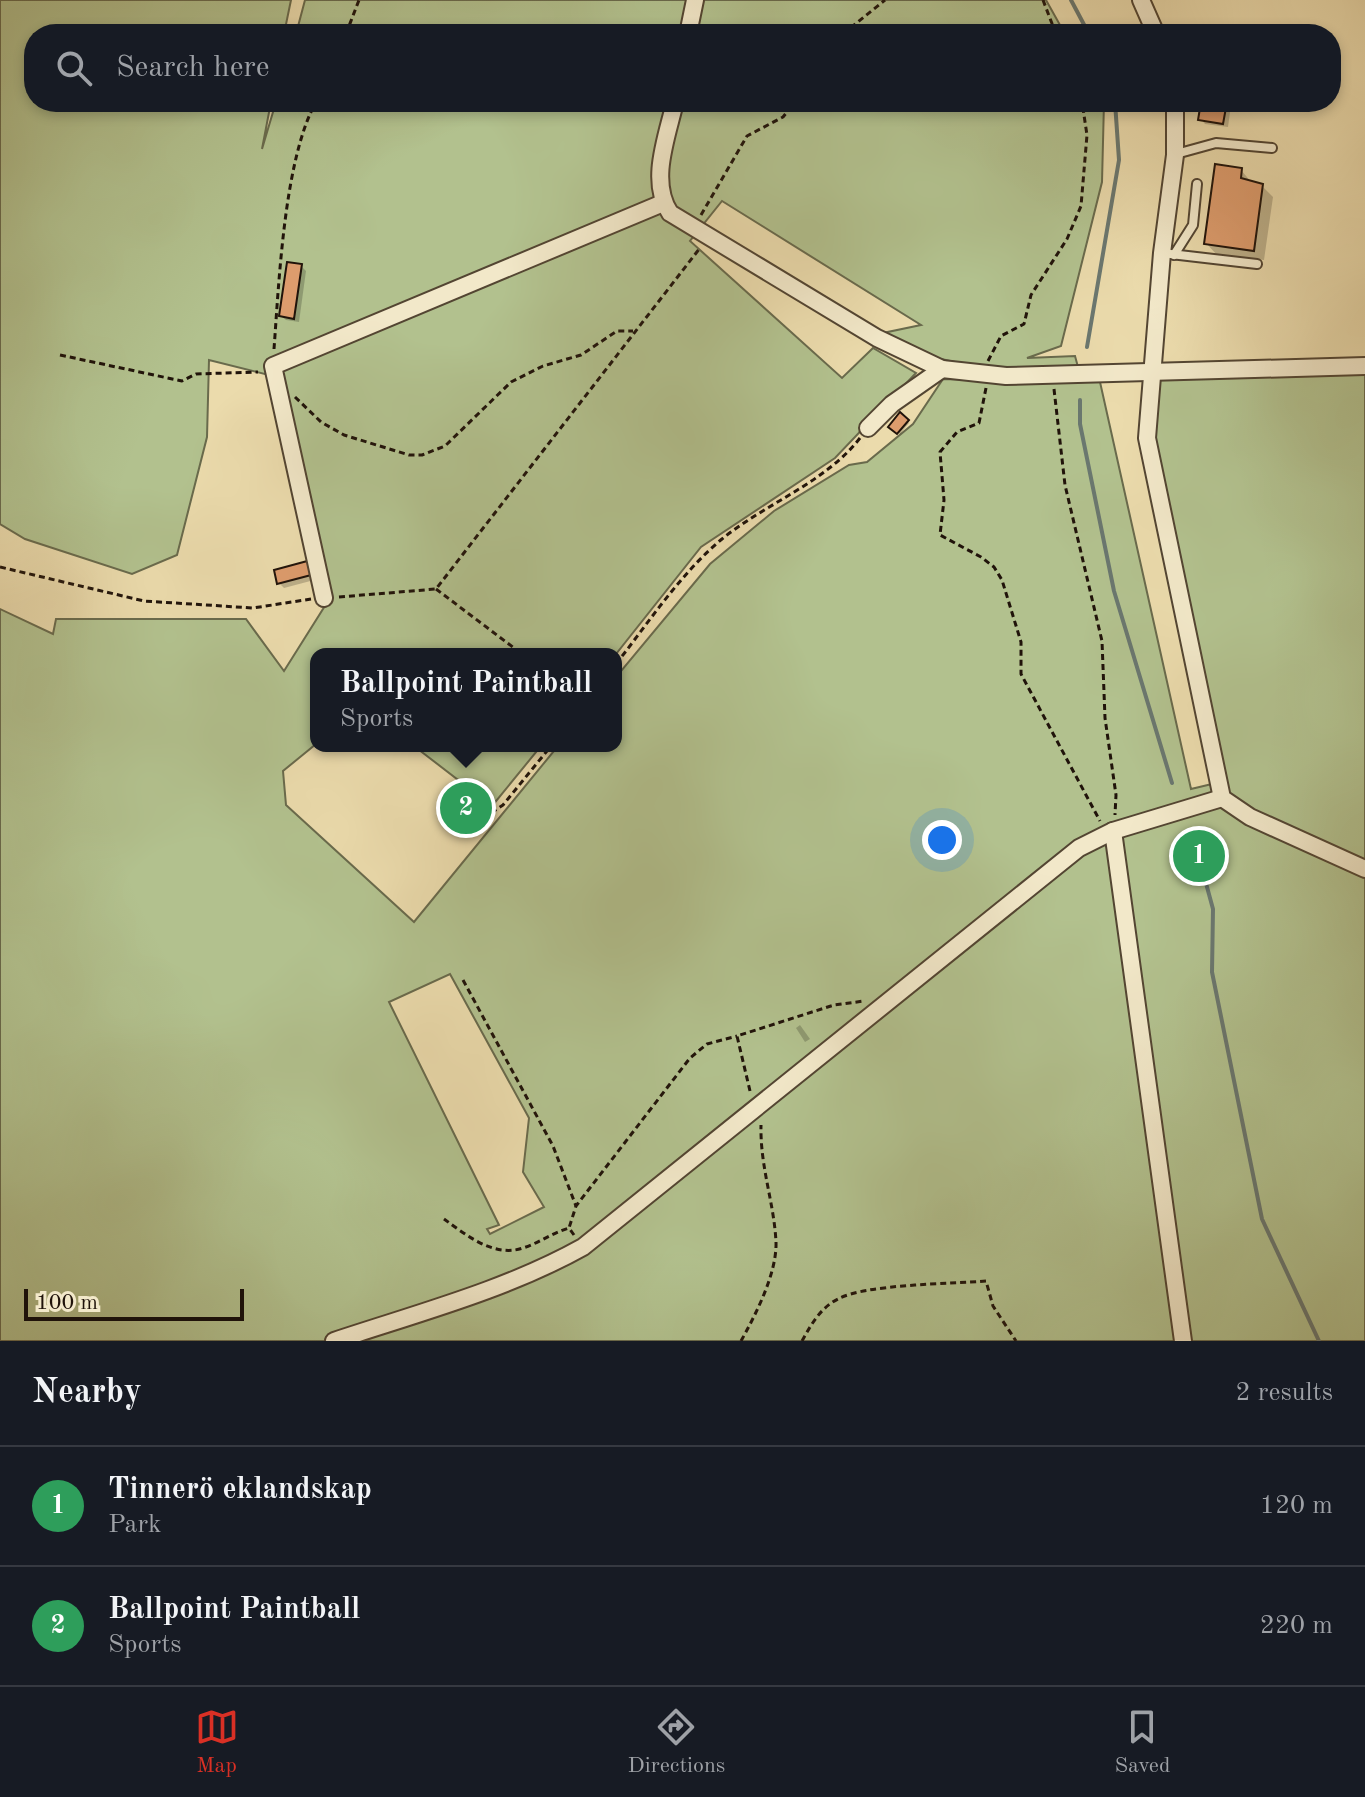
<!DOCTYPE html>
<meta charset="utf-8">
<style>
:root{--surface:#171b24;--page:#20242c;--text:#f1f3f6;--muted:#9ea1a6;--line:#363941;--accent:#d93025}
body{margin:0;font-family:"Old Standard TT",serif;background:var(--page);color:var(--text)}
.scale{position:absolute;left:24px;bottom:20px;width:220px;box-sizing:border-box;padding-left:8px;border:4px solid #20130a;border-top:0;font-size:22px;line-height:28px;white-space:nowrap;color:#20130a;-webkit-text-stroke:6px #f2e8c9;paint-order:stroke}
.you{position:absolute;left:942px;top:840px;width:28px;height:28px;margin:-20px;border:6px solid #fff;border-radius:50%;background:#1a73e8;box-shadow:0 0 0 12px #1a73e833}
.badge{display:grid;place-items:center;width:52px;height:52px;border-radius:50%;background:var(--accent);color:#fff;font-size:26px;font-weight:700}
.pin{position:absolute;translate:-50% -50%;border:4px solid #fff;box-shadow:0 2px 8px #0006}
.popup{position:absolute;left:310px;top:648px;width:312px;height:104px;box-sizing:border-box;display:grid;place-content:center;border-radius:16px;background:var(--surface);filter:drop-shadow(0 2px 6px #0005);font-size:26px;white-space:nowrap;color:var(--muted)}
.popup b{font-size:30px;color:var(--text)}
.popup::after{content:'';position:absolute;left:50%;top:100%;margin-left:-16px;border:16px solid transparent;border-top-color:var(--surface)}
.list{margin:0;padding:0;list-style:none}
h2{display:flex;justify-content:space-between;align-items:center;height:104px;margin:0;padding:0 32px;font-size:34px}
h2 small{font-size:26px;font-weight:400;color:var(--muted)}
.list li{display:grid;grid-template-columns:52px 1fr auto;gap:24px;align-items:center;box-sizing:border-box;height:120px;padding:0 32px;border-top:2px solid var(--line)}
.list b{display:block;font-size:30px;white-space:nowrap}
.list p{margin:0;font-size:26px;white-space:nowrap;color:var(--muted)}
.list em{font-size:26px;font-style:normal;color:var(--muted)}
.icon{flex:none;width:44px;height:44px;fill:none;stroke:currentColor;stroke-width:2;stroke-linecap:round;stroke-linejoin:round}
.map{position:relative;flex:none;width:1365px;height:1341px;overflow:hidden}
.search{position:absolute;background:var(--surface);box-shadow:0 4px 12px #0003;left:24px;right:24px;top:24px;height:88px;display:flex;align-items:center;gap:20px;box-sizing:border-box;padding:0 28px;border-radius:32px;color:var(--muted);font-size:30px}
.sheet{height:344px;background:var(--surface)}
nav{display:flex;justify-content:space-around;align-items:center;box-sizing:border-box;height:112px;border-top:2px solid var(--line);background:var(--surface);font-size:22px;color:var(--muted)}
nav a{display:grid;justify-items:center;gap:4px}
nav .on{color:var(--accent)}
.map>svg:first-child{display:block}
.green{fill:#b2c18e;stroke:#696a4c;stroke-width:2;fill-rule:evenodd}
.shadow{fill:#0003}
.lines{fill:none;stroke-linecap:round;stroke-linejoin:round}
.stream{stroke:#6a776f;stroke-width:4}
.building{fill:#dd9c6d;stroke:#20130a;stroke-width:2}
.service-casing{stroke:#534532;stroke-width:12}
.minor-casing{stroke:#534532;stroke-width:20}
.path{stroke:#20130a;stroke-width:3;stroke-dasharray:6 4;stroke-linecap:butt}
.service{stroke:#f2e8c9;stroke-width:8}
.minor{stroke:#f2e8c9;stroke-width:16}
</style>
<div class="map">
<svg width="1365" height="1341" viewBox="0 0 1365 1341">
<rect width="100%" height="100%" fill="#ebdbac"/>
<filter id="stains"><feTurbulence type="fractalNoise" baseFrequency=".0025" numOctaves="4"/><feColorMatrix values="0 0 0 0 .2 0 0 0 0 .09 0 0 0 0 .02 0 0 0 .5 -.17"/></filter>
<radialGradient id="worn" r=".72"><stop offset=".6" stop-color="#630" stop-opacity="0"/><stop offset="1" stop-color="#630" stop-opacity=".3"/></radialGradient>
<g class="green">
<path d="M0,0h291l-7,34h-250v68h237l-9,47 14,-47h828l-2,80 -41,164 -34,12 48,-2 3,11h-100l-46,-10 -49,-24 38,-8 -199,-124 -32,40 152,137 31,-30 43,25 -81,85 -134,89 -85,107h-300v90l-33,27 3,34 128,117 144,-176h58v-69l94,-113 64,-53 75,-46 18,-3 46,-38 30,-45 157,3 91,407 21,-5 -59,-298 1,-116 211,-8v979h-1365v-732l53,25 3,-15h190l38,52 44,-70 -51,-224 -68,-17 -2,77 -30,118 -45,19 -107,-35 -25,-15zM450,974l79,144 -6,54 21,35 -54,27 -3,-5 12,-4 -110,-223z"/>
<polygon points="305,0 1046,0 1065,34 296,34"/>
<polygon points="414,746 541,746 492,806"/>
</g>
<g class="shadow">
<polygon points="1203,102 1227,102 1231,105 1228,127 1205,124 1201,119"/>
<polygon points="1241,170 1252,183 1262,186 1273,197 1264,260 1216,254 1206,243"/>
<polygon points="301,266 306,271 299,322 286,320 281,316"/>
<polygon points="900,415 909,423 900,434 891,426"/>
<polygon points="311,563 318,579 284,588 279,583"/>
<polygon points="472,787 490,802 465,835 451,825"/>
<polygon points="800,1025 810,1039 805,1042 796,1028"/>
</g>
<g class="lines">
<g class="stream">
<polyline points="1071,0 1089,34"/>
<polyline points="1087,347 1119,160 1115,102"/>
<polyline points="1080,400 1080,424 1114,591 1172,783"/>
<polyline points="1192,832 1213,909 1212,972 1262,1219 1319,1341"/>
</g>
</g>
<g class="building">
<polygon points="1201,102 1227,102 1223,124 1198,120"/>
<polygon points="1215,164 1242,168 1241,178 1263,184 1254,251 1204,244"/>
<polygon points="287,262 302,264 294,319 279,316"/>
<polygon points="900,412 909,420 897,434 888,427"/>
<polygon points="311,560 315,574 277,584 274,570"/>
<polygon points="471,784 487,796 459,832 443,820"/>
</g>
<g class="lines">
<defs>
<g id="service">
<polyline points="1176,154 1216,143 1272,148"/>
<polyline points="1162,253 1257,264"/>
<polyline points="1174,255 1193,225 1197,184"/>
</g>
<g id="minor">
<polyline points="1141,0 1156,34"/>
<polyline points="688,34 695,0"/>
<path d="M675,102c-8,35 -26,79 -5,111l207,125 65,31 64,7 359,-10"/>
<polyline points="1175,102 1175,155 1162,253 1147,438 1222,798 1250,817 1365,869"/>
<polyline points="868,428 892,404 942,369"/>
<polyline points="324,598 273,366 663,203"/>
<polyline points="1113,831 1183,1341"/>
<path d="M334,1341c84,-28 172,-51 249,-94l496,-399 34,-17 109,-33"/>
</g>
</defs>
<use href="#service" class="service-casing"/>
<use href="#minor" class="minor-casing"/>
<g class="path">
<polyline points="1043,0 1056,34"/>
<polyline points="346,34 359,0"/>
<polyline points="843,34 885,0"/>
<polyline points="701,215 747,136 783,117 795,102"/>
<path d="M274,349c5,-66 10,-190 42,-247"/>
<polyline points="60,355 182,381 196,374 258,372"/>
<polyline points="988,361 1001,336 1024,324 1031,295 1067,239 1081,206 1087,135 1082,102"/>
<polyline points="986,388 979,423 957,432 940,452 944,500 940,535 981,557 994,567 1002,580 1021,642 1021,674 1100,821"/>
<polyline points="1054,389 1065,485 1102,641 1105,718 1116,795 1115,815"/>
<polyline points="295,397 321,422 344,435 409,455 422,455 445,446 511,382 543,366 581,355 617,331 633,331"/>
<polyline points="0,567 144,601 253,608 311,599"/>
<polyline points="436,589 522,654"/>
<polyline points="339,597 436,589 700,248"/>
<path d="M616,664c33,-42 65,-91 106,-125 44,-36 103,-56 138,-101"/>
<polyline points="458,835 503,805 551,746"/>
<polyline points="463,980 553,1146 576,1206"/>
<polyline points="750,1091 737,1036 834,1005 864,1001"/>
<path d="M444,1219c22,16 50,39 79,29 16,-5 29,-15 46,-20"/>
<polyline points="574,1235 569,1228 576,1206 690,1058 707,1044 737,1036"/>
<path d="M741,1341c15,-27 36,-68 35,-99 -2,-40 -16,-75 -15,-117"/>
<path d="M802,1341c9,-16 18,-33 36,-42 27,-15 113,-15 148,-18l7,25 23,35"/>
</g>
<use href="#service" class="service"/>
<use href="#minor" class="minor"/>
</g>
<rect width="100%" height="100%" filter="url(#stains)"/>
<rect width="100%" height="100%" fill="url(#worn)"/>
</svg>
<div class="scale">100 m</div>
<div class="you"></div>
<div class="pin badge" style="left:1199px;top:856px;background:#2e9e5b">1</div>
<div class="pin badge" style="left:466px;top:808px;background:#2e9e5b">2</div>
<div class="popup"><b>Ballpoint Paintball</b>Sports</div>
<div class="search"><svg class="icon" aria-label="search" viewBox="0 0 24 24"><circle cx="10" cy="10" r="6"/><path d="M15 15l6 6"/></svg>Search here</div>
</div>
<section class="sheet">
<h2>Nearby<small>2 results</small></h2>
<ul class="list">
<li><span class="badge" style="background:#2e9e5b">1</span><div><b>Tinnerö eklandskap</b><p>Park</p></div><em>120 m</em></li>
<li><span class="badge" style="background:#2e9e5b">2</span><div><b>Ballpoint Paintball</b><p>Sports</p></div><em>220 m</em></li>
</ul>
</section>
<nav>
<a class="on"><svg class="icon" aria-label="map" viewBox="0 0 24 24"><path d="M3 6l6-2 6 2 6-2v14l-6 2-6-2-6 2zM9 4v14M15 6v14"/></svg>Map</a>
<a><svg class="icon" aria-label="directions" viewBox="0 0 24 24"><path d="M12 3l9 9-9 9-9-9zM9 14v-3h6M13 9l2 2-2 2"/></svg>Directions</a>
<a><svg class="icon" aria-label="saved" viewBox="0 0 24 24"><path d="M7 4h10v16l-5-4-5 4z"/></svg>Saved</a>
</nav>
